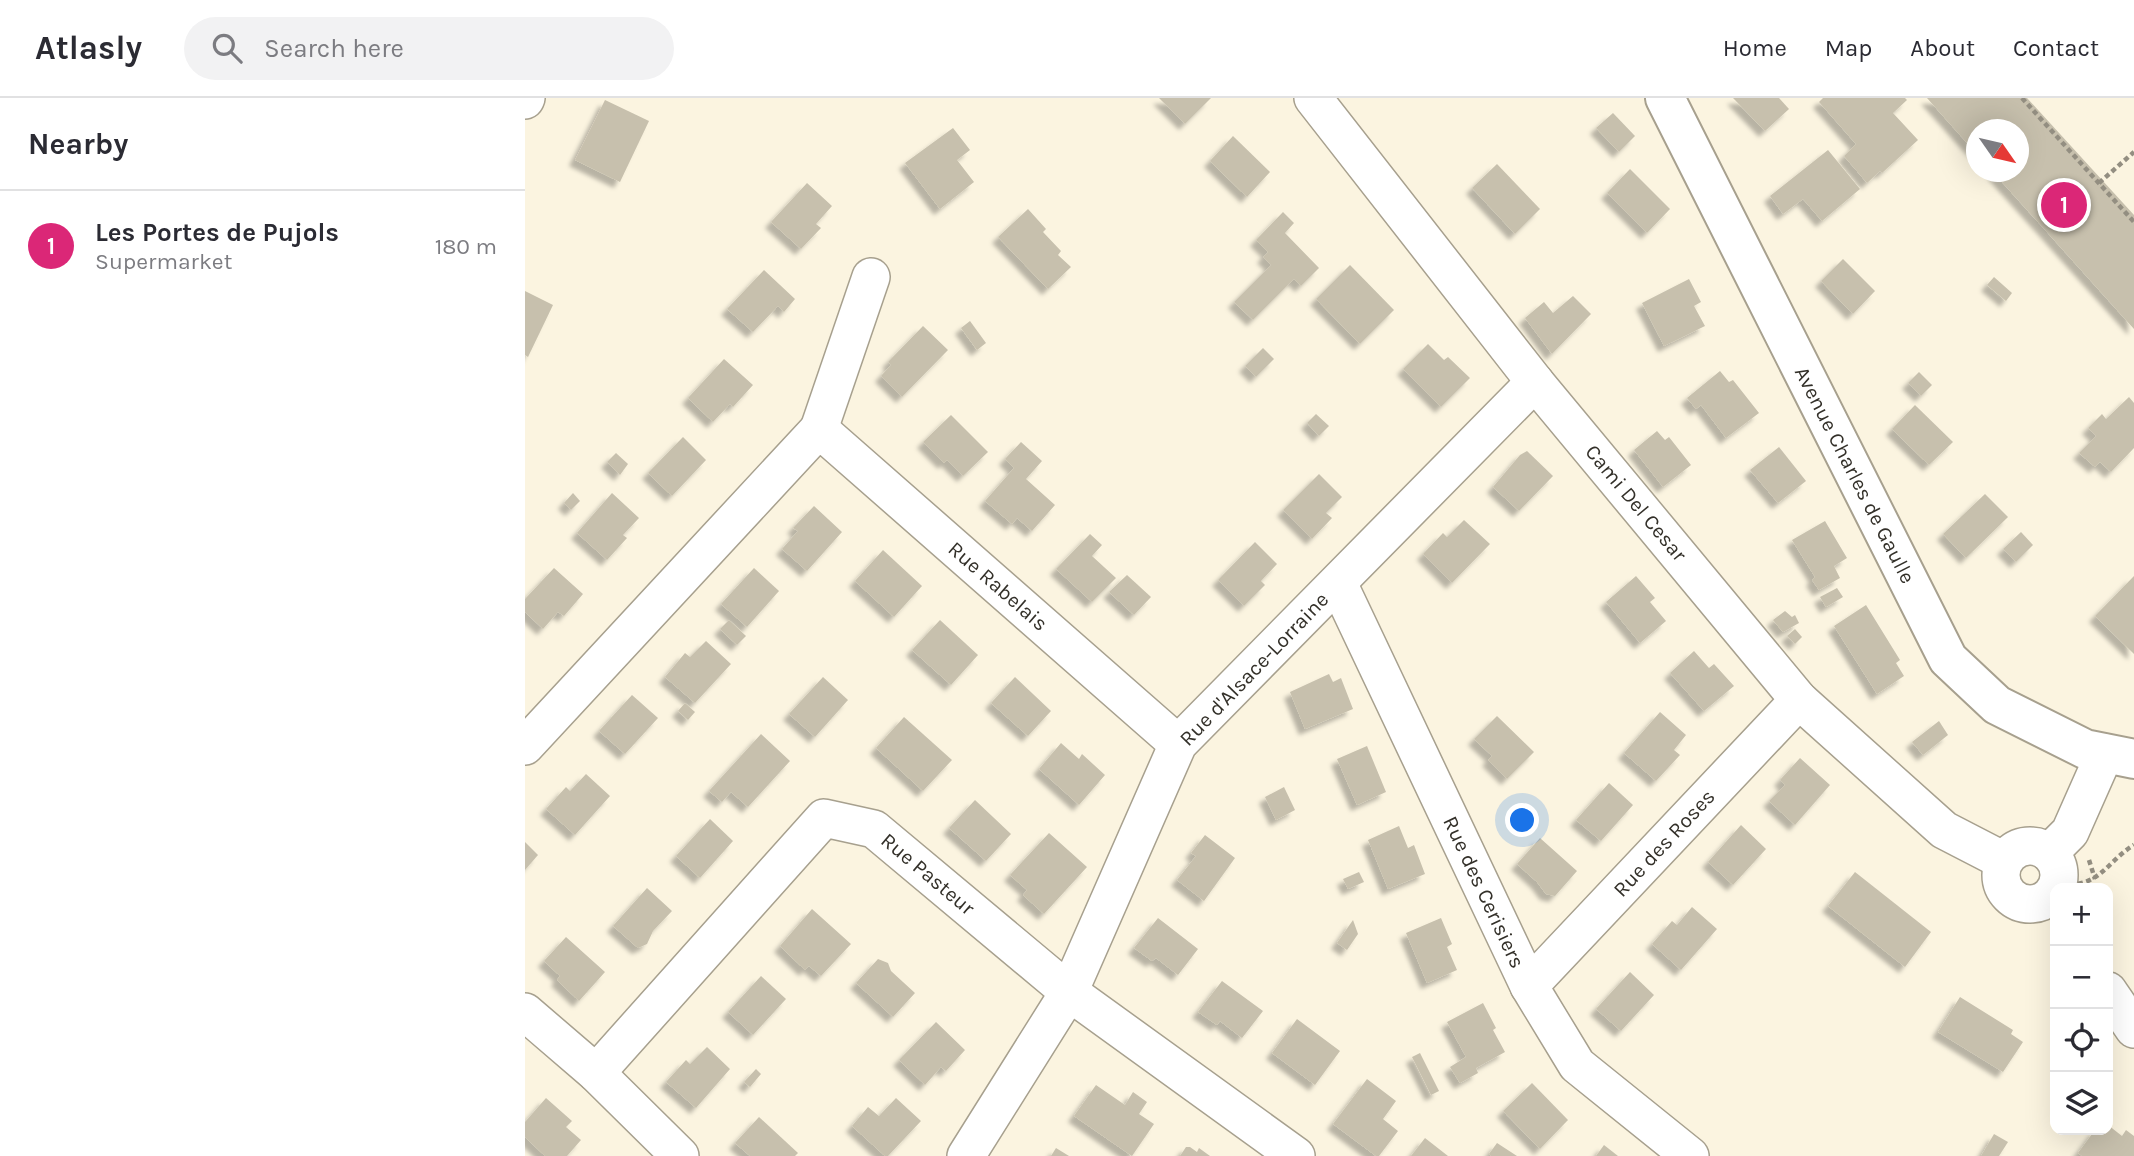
<!DOCTYPE html>
<meta charset="utf-8">
<style>
:root{--surface:#fff;--page:#f2f2f3;--text:#2b2b33;--muted:#7c7c81;--line:#e1e1e2;--accent:#db2777}
body{margin:0;font-family:Karla,sans-serif;background:var(--page);color:var(--text)}
.controls{position:absolute;right:21px;bottom:21px;display:grid;overflow:hidden;border-radius:14px;box-shadow:0 7px 28px #0002}
.controls button{width:63px;height:63px;display:grid;place-items:center;padding:0;border:0;border-bottom:2px solid var(--line);background:var(--surface);color:var(--text);font:35px sans-serif}
.compass{position:absolute;left:1441px;top:21px;width:63px;height:63px;border-radius:50%;background:var(--surface);box-shadow:0 7px 28px #0002;rotate:124deg}
.you{position:absolute;left:998px;top:723px;width:24px;height:24px;margin:-18px;border:5px solid #fff;border-radius:50%;background:#1a73e8;box-shadow:0 0 0 10px #1a73e833}
.badge{display:grid;place-items:center;width:46px;height:46px;border-radius:50%;background:var(--accent);color:#fff;font-size:23px;font-weight:700}
.pin{position:absolute;translate:-50% -50%;border:4px solid #fff;box-shadow:0 2px 7px #0006}
.list{margin:0;padding:0;list-style:none}
h2{display:flex;justify-content:space-between;align-items:center;height:91px;margin:0;padding:0 28px;font-size:30px}
h2 small{font-size:23px;font-weight:400;color:var(--muted)}
.list li{display:grid;grid-template-columns:46px 1fr auto;gap:21px;align-items:center;box-sizing:border-box;height:112px;padding:0 28px;border-top:2px solid var(--line)}
.list b{display:block;font-size:26px;white-space:nowrap}
.list p{margin:0;font-size:23px;white-space:nowrap;color:var(--muted)}
.list em{font-size:23px;font-style:normal;color:var(--muted)}
.icon{flex:none;width:38px;height:38px;fill:none;stroke:currentColor;stroke-width:2;stroke-linecap:round;stroke-linejoin:round}
.map{position:relative;flex:none;width:1609px;height:1058px;overflow:hidden}
header{display:flex;align-items:center;gap:42px;box-sizing:border-box;height:98px;padding:0 35px;background:var(--surface);border-bottom:2px solid var(--line)}
header strong{font-size:33px}
nav{display:flex;gap:38px;margin-inline-start:auto;font-size:24px}
.search{width:490px;height:63px;background:var(--page);display:flex;align-items:center;gap:18px;box-sizing:border-box;padding:0 24px;border-radius:38px;color:var(--muted);font-size:26px}
main{display:flex}
aside{flex:1;background:var(--surface)}
.map>svg:first-child{display:block}
.building{fill:#c7c0ad;filter:url(#shadow)}
.lines{fill:none;stroke-linecap:round;stroke-linejoin:round}
.minor-casing{stroke:#a7a08e;stroke-width:40}
.secondary-casing{stroke:#a7a08e;stroke-width:42}
.path{stroke:#938e81;stroke-width:4.5;stroke-dasharray:5 3.5;stroke-linecap:butt}
.minor{stroke:#fff;stroke-width:37}
.secondary{stroke:#fff;stroke-width:38}
.labels{text-anchor:middle;dominant-baseline:central;stroke-width:7;stroke-linejoin:round;paint-order:stroke}
.street-label{font-size:21px;fill:#333029;stroke:#fff}
</style>
<header>
<strong>Atlasly</strong>
<div class="search"><svg class="icon" aria-label="search" viewBox="0 0 24 24"><circle cx="10" cy="10" r="6"/><path d="M15 15l6 6"/></svg>Search here</div>
<nav><a>Home</a><a>Map</a><a>About</a><a>Contact</a></nav>
</header>
<main>
<aside>
<h2>Nearby<small></small></h2>
<ul class="list">
<li><span class="badge">1</span><div><b>Les Portes de Pujols</b><p>Supermarket</p></div><em>180 m</em></li>
</ul>
</aside>
<div class="map">
<svg width="1609" height="1058" viewBox="0 0 1609 1058">
<defs>
<filter id="shadow"><feDropShadow dx="-6" dy="6" stdDeviation="2" flood-color="#0004"/></filter>
</defs>
<rect width="100%" height="100%" fill="#fbf4e0"/>
<g class="building">
<polygon points="634,0 686,0 660,26"/>
<polygon points="1208,0 1254,0 1264,11 1240,33"/>
<polygon points="1298,0 1380,0 1382,2 1368,15 1393,42 1357,75 1355,73 1342,85 1319,58 1331,46 1294,4"/>
<polygon points="1402,0 1502,0 1609,117 1609,231 1468,74 1494,74 1494,32 1451,32 1451,55"/>
<polygon points="80,2 124,23 95,84 50,62"/>
<polygon points="1088,15 1110,38 1094,54 1071,30"/>
<polygon points="428,30 445,52 432,62 449,84 415,111 380,65"/>
<polygon points="708,38 745,74 722,99 685,63"/>
<polygon points="1303,52 1335,91 1297,123 1278,101 1258,116 1245,98"/>
<polygon points="972,66 1015,111 990,136 947,90"/>
<polygon points="1105,71 1145,111 1122,135 1082,95"/>
<polygon points="282,85 307,108 291,126 296,130 276,151 246,124"/>
<polygon points="503,111 521,131 518,134 536,153 533,157 546,169 523,191 473,139"/>
<polygon points="758,114 769,125 760,135 794,170 776,188 769,181 728,222 709,204 746,167 738,159 743,154 731,142"/>
<polygon points="1318,161 1350,193 1328,216 1296,183"/>
<polygon points="825,167 869,212 835,246 791,201"/>
<polygon points="239,172 270,201 259,214 253,208 228,234 202,211"/>
<polygon points="1469,179 1487,195 1481,203 1462,187"/>
<polygon points="1164,181 1176,204 1169,208 1180,228 1139,248 1117,205"/>
<polygon points="0,193 28,207 3,259 0,257"/>
<polygon points="1048,198 1066,216 1027,256 1000,220 1019,204 1028,215"/>
<polygon points="445,223 461,245 452,252 436,230"/>
<polygon points="398,228 423,252 377,299 356,278 366,267 363,264"/>
<polygon points="903,246 919,262 923,259 945,280 916,309 878,271"/>
<polygon points="738,250 749,261 731,279 720,268"/>
<polygon points="199,261 228,287 208,309 205,306 188,324 163,300"/>
<polygon points="1195,273 1204,284 1208,282 1234,315 1201,340 1176,307 1171,311 1162,300"/>
<polygon points="1394,274 1407,287 1396,298 1383,285"/>
<polygon points="1604,299 1609,305 1609,350 1586,374 1575,364 1570,369 1554,355 1571,338 1563,330 1577,316 1581,321"/>
<polygon points="1390,307 1428,344 1404,367 1367,331"/>
<polygon points="791,316 804,328 794,338 782,325"/>
<polygon points="426,317 463,354 438,378 422,362 419,365 398,344"/>
<polygon points="1132,333 1140,342 1144,339 1166,367 1138,389 1109,352"/>
<polygon points="158,339 181,362 147,398 123,375"/>
<polygon points="496,344 517,363 501,381 530,407 507,433 492,420 487,426 460,403 489,370 480,361"/>
<polygon points="1254,349 1281,383 1253,405 1225,372"/>
<polygon points="1002,353 1028,378 994,413 968,389 995,357"/>
<polygon points="91,355 103,366 95,377 82,364"/>
<polygon points="794,376 817,399 801,415 807,420 787,441 758,412"/>
<polygon points="48,395 55,403 46,412 39,405"/>
<polygon points="87,395 114,420 98,437 102,440 82,462 52,435"/>
<polygon points="1460,396 1483,419 1441,460 1418,436"/>
<polygon points="289,408 317,434 282,473 257,451 273,433 268,430"/>
<polygon points="939,422 965,446 927,485 898,456 918,435 922,439"/>
<polygon points="1300,423 1322,460 1309,468 1315,480 1294,492 1287,482 1290,479 1267,442"/>
<polygon points="1496,434 1508,447 1491,464 1478,451"/>
<polygon points="565,436 577,447 567,458 591,480 567,504 531,471"/>
<polygon points="730,444 752,466 736,483 740,487 719,508 693,482"/>
<polygon points="358,452 397,488 369,519 330,483"/>
<polygon points="29,470 58,496 39,518 33,514 18,531 0,514 0,501"/>
<polygon points="229,470 254,493 222,529 196,506"/>
<polygon points="602,477 626,499 609,517 584,494"/>
<polygon points="1111,478 1130,500 1125,504 1141,523 1115,545 1081,504"/>
<polygon points="1609,478 1609,556 1570,518"/>
<polygon points="1312,490 1318,499 1301,509 1295,499"/>
<polygon points="1341,507 1375,562 1371,565 1379,578 1352,596 1309,528"/>
<polygon points="1260,513 1267,519 1270,517 1274,525 1258,534 1248,522"/>
<polygon points="204,522 221,538 212,547 195,531"/>
<polygon points="415,522 453,557 426,587 387,552"/>
<polygon points="1270,531 1277,539 1270,546 1262,538"/>
<polygon points="181,543 206,566 170,605 140,579 160,555 165,559"/>
<polygon points="1169,553 1184,570 1189,566 1209,588 1179,613 1145,575"/>
<polygon points="804,576 808,584 816,580 828,611 780,631 765,594"/>
<polygon points="298,579 323,602 290,639 264,616"/>
<polygon points="490,579 526,613 503,638 466,605"/>
<polygon points="107,597 133,620 100,656 74,633"/>
<polygon points="160,605 170,614 163,622 153,613"/>
<polygon points="1135,614 1161,637 1149,652 1155,657 1131,683 1099,655"/>
<polygon points="972,618 1009,654 982,681 963,662 967,658 949,641"/>
<polygon points="379,619 427,662 398,693 351,650"/>
<polygon points="1414,623 1423,637 1398,657 1387,644"/>
<polygon points="236,636 265,663 223,709 206,694 197,704 184,693"/>
<polygon points="536,645 554,661 557,656 580,677 554,707 514,671"/>
<polygon points="842,648 861,694 832,707 812,661"/>
<polygon points="1275,660 1305,687 1270,727 1244,703 1260,687 1255,682"/>
<polygon points="61,676 85,698 50,737 21,711 41,689 45,693"/>
<polygon points="1084,685 1108,707 1076,743 1051,722"/>
<polygon points="759,689 770,712 751,722 740,699"/>
<polygon points="450,702 486,736 461,763 424,730"/>
<polygon points="185,721 208,743 175,780 151,758"/>
<polygon points="1216,727 1241,751 1208,787 1183,764"/>
<polygon points="874,728 883,750 889,747 900,776 863,791 843,742"/>
<polygon points="524,735 562,769 519,816 498,797 502,792 485,777"/>
<polygon points="680,737 710,760 679,803 652,782 671,758 666,755"/>
<polygon points="1015,740 1052,773 1030,798 1021,796 1012,784 992,766"/>
<polygon points="0,744 13,757 0,772"/>
<polygon points="834,774 839,784 823,791 818,781"/>
<polygon points="1330,774 1406,834 1380,869 1303,808"/>
<polygon points="122,790 147,813 128,833 122,846 113,850 88,828"/>
<polygon points="1167,809 1192,831 1156,872 1127,846 1147,823 1152,827"/>
<polygon points="287,811 326,846 296,878 284,868 280,872 255,848"/>
<polygon points="633,820 673,851 653,877 631,860 627,863 609,850"/>
<polygon points="916,820 927,846 922,849 932,872 902,885 881,835"/>
<polygon points="828,822 833,836 822,852 812,845"/>
<polygon points="41,839 80,874 54,903 32,882 35,878 19,863"/>
<polygon points="353,861 363,865 366,873 390,895 368,919 331,885"/>
<polygon points="1105,874 1129,897 1096,933 1071,911"/>
<polygon points="236,878 261,901 228,937 203,914"/>
<polygon points="697,883 738,913 717,940 695,923 692,927 673,914"/>
<polygon points="1435,899 1488,932 1486,936 1498,944 1478,974 1413,934"/>
<polygon points="958,905 971,930 968,932 980,954 951,970 953,975 935,985 925,969 941,959 922,924"/>
<polygon points="772,921 815,953 790,987 747,955"/>
<polygon points="411,924 440,952 421,973 416,969 400,987 374,962"/>
<polygon points="182,949 205,971 171,1010 141,984 161,962 165,966"/>
<polygon points="895,955 914,993 906,997 887,959"/>
<polygon points="231,971 236,976 225,989 219,984"/>
<polygon points="842,981 871,1003 858,1021 873,1033 854,1058 851,1058 808,1026"/>
<polygon points="1007,985 1043,1022 1015,1051 978,1013"/>
<polygon points="571,987 600,1007 608,994 622,1004 614,1016 629,1026 607,1058 549,1018"/>
<polygon points="21,1000 47,1023 41,1029 56,1042 42,1058 20,1058 0,1039 0,1024"/>
<polygon points="371,1000 396,1023 363,1058 360,1058 327,1028 343,1009 354,1018"/>
<polygon points="234,1019 273,1055 270,1058 225,1058 210,1045"/>
<polygon points="1583,1027 1597,1038 1601,1032 1609,1038 1609,1058 1557,1058 1553,1055 1570,1032 1583,1032"/>
<polygon points="1469,1036 1483,1044 1474,1058 1456,1058"/>
<polygon points="900,1040 923,1058 886,1058"/>
<polygon points="972,1045 992,1058 966,1058 964,1056"/>
<polygon points="1079,1047 1093,1058 1071,1058"/>
<polygon points="661,1049 665,1049 672,1054 674,1050 685,1058 655,1058"/>
<polygon points="531,1050 544,1058 526,1058"/>
</g>
<g class="lines">
<defs>
<g id="minor">
<polyline points="788,0 1010,284 1274,602 1419,732 1479,763"/>
<polyline points="0,2 1,0"/>
<polyline points="294,331 346,179"/>
<polyline points="813,485 1004,888 1052,967 1165,1058"/>
<polyline points="0,648 294,331 653,646"/>
<circle cx="1505" cy="777" r="29"/>
<polyline points="1524,755 1545,734 1580,655"/>
<polyline points="1004,888 1274,602"/>
<polyline points="1583,893 1609,931"/>
<polyline points="0,914 71,975 155,1058"/>
<polyline points="71,975 299,720 349,731 544,894 771,1058"/>
<polyline points="441,1058 544,894 653,646 1010,284"/>
</g>
<polyline id="secondary" points="1140,0 1423,561 1472,607 1560,651 1609,661"/>
</defs>
<use href="#minor" class="minor-casing"/>
<use href="#secondary" class="secondary-casing"/>
<g class="path">
<polyline points="1497,0 1609,124"/>
<polyline points="1574,85 1609,54"/>
<polyline points="1564,762 1570,781"/>
<path d="M1536,785c37,7 46,-22 73,-38"/>
</g>
<use href="#minor" class="minor"/>
<use href="#secondary" class="secondary"/>
</g>
<g class="labels">
<g class="street-label">
<text transform="translate(1330 377) rotate(63)">Avenue Charles de Gaulle</text>
<text transform="translate(1111 405) rotate(50)">Cami Del Cesar</text>
<text transform="translate(473 488) rotate(41)">Rue Rabelais</text>
<text transform="translate(729 571) rotate(-46)">Rue d'Alsace-Lorraine</text>
<text transform="translate(1139 745) rotate(-47)">Rue des Roses</text>
<text transform="translate(403 776) rotate(40)">Rue Pasteur</text>
<text transform="translate(959 794) rotate(65)">Rue des Cerisiers</text>
</g>
</g>
</svg>
<div class="controls">
<button>+</button>
<button>−</button>
<button><svg class="icon" aria-label="locate" viewBox="0 0 24 24"><circle cx="12" cy="12" r="6"/><path d="M12 2v4M12 18v4M2 12h4M18 12h4"/></svg></button>
<button><svg class="icon" aria-label="layers" viewBox="0 0 24 24"><path d="M12 4l9 5-9 5-9-5zM3 14l9 5 9-5"/></svg></button>
</div>
<svg class="compass" viewBox="-18 -18 36 36"><path d="M0-13l5 13h-10z" fill="#e53935"/><path d="M0 13l5-13h-10z" fill="#7c7c81"/></svg>
<div class="you"></div>
<div class="pin badge" style="left:1539px;top:107px">1</div>
</div>
</main>
